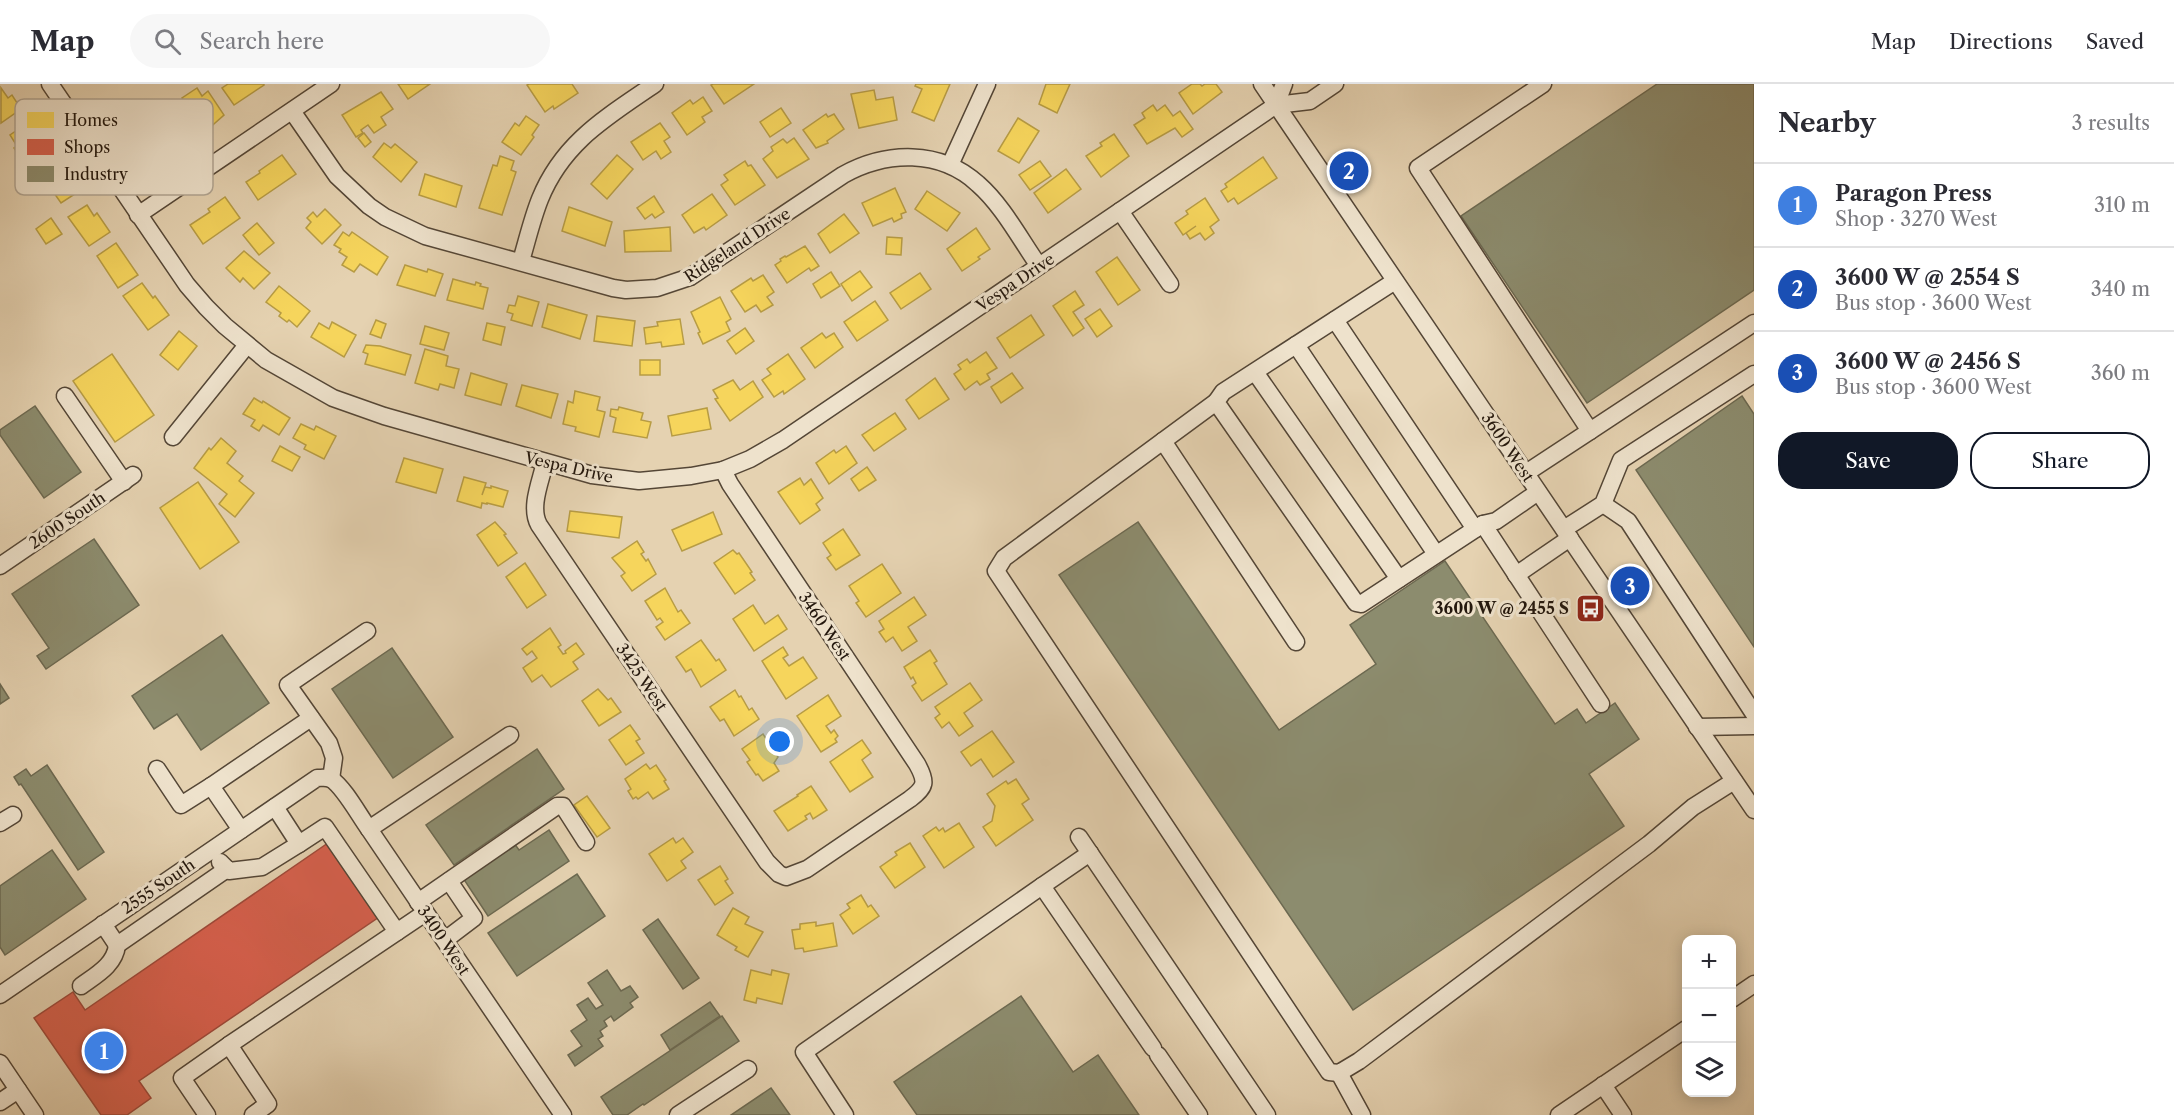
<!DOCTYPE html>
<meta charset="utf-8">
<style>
:root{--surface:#fff;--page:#f7f7f7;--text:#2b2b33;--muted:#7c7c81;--line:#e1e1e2;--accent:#111827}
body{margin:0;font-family:"Libre Caslon Text",serif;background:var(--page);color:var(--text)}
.controls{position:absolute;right:18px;bottom:18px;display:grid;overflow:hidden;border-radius:12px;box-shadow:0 3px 15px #0003}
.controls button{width:54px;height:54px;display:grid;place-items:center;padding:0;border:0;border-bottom:2px solid var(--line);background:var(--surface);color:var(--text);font:30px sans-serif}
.you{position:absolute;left:780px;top:658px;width:21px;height:21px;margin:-15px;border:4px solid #fff;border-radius:50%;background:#1a73e8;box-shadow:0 0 0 9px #1a73e833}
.badge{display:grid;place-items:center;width:39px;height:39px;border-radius:50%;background:var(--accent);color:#fff;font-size:20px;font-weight:700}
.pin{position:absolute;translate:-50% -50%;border:3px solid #fff;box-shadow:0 2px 6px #0006}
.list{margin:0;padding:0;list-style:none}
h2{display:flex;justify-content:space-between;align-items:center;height:78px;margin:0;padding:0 24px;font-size:26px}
h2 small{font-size:20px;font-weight:400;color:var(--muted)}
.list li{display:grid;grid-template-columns:39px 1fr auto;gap:18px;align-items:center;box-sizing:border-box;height:84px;padding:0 24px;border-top:2px solid var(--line)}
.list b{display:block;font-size:22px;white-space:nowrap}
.list p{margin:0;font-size:20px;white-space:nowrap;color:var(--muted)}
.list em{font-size:20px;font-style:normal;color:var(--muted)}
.actions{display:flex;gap:12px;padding:18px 24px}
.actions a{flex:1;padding:14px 0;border:2px solid var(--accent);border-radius:24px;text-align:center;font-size:21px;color:var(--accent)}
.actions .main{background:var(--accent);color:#fff}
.icon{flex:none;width:33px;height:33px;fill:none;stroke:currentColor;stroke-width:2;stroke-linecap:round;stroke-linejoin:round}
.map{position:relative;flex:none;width:1754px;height:1031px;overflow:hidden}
header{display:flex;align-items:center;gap:36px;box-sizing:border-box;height:84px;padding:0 30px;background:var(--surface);border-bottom:2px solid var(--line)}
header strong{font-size:28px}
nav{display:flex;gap:33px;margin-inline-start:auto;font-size:21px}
.search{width:420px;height:54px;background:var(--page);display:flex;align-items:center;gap:15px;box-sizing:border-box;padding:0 21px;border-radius:33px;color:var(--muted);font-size:22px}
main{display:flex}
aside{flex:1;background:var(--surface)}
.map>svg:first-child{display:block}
.homes{fill:#f6d55c;stroke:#b79c44;stroke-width:1.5}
.shops{fill:#d6604d;stroke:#a04a3a;stroke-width:1.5}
.industry{fill:#8c8c6e;stroke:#6c6951;stroke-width:1.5}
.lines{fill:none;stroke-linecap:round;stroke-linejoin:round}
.minor-casing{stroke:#544636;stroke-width:19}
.minor{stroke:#eee2cc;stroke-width:16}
.labels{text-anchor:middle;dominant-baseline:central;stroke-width:6;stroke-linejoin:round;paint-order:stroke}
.street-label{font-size:16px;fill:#23170d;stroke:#eee2cc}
.poi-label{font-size:16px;font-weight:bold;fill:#23170d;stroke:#eee2cc;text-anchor:end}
.key{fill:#eee2cc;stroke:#b1a593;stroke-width:1.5}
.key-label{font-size:16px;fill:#23170d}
</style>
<header>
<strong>Map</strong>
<div class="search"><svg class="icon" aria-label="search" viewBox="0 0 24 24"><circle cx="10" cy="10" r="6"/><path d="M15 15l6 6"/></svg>Search here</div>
<nav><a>Map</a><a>Directions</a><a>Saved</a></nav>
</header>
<main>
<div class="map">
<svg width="1754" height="1031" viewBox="0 0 1754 1031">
<rect width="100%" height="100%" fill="#e5d2b1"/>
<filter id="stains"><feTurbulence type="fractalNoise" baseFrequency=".00333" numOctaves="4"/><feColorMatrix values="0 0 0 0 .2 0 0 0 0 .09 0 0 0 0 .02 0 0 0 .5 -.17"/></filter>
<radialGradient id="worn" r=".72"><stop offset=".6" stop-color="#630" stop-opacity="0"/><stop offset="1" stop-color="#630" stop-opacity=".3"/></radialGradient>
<g class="homes">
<polygon points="228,0 264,0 264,1 234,21 222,4"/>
<polygon points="398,0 430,0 408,15"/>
<polygon points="529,0 572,0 578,9 554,25 553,22 545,28 527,1"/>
<polygon points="713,0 754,0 724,20 711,1"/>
<polygon points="916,0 950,0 934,37 912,28 922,5 915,2"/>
<polygon points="1046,0 1070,0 1057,29 1039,20"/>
<polygon points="1192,0 1200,0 1202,2 1205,0 1216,0 1222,8 1193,30 1179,9"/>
<polygon points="1,4 8,14 12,11 21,25 1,39"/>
<polygon points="197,4 202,12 208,7 224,31 206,47 203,43 193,50 190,46 184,51 176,39 182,35 179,30 187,22 182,14"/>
<polygon points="874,6 876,16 893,13 897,36 859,44 851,10"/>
<polygon points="381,8 393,25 381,33 386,41 374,49 368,41 361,46 363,49 356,53 342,31"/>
<polygon points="703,13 712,27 702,33 705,38 687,51 672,29 690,16 693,20"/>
<polygon points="1153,21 1157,27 1165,21 1173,32 1180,27 1193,45 1182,53 1175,44 1147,60 1134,41 1145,34 1142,29"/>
<polygon points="781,24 791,39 770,53 760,38"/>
<polygon points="826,30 828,33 834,30 844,45 827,57 828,59 816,64 803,46"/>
<polygon points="526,32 539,41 532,51 534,53 521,71 502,58 515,39 519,42"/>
<polygon points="1018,34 1039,47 1019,79 998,67"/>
<polygon points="29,38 38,51 32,55 39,65 22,76 14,64 17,62 10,51"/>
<polygon points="660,39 670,53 664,57 671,68 661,75 656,67 643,76 631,58"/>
<polygon points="364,49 371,58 365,63 358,54"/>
<polygon points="1114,50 1129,72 1101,93 1086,72 1102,62 1100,59"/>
<polygon points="794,54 809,75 777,94 763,75 773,67 771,63 783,55 787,59"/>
<polygon points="384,59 391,64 395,60 417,78 401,98 373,73"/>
<polygon points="282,71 296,90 258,116 246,98 260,89 259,87"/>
<polygon points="617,71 633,85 607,115 591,100"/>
<polygon points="500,72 514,77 511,86 516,88 502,131 479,124 493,81 497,82"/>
<polygon points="1263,73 1277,94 1238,120 1234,114 1228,118 1221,107 1227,103 1225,100"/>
<polygon points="54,75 58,81 60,80 78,108 61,119 38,86"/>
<polygon points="745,77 748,82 751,81 765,101 735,121 721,101 728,96 724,91"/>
<polygon points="1040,77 1051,92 1030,106 1019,91"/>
<polygon points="1066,85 1081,105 1048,129 1034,109"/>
<polygon points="425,90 462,102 456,123 419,111"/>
<polygon points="895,104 906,128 901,130 902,134 894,138 892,134 873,142 862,119"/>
<polygon points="927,107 960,129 947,147 915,125"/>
<polygon points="712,110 727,131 706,146 704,143 694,149 682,131"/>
<polygon points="654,112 664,128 655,134 652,130 645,135 637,124"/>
<polygon points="225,113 240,134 203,160 190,141 210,128 208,125"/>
<polygon points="1205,114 1219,136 1210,143 1214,149 1205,156 1200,149 1190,155 1186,149 1196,142 1183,151 1175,139 1188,130 1186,127"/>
<polygon points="87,121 94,132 97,129 110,148 89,162 68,133"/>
<polygon points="569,123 612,138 605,162 562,147"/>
<polygon points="325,125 341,141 322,160 306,144 311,138 307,134 313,128 317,133"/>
<polygon points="844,130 859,149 830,169 818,150"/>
<polygon points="51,134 62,150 46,160 36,145"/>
<polygon points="257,139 274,159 259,171 243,151"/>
<polygon points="670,143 671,167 625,168 624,147"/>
<polygon points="976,144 990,165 978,173 980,175 962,187 947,165"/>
<polygon points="343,148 349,152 352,148 388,173 377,191 360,180 354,188 342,181 347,173 339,168 341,165 334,161"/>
<polygon points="887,153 902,154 901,171 886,170"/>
<polygon points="116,159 138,191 118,204 97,172"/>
<polygon points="805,162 819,182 811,187 809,184 787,199 775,181 781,177 780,175 785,172 786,173"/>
<polygon points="244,167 270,189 254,205 243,194 240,198 226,184"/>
<polygon points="1117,173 1140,206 1118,221 1096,188"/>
<polygon points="405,181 427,188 428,185 443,190 435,212 397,201"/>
<polygon points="860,187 872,203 852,217 841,200"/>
<polygon points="831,188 840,202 821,214 813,200"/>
<polygon points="920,189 931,205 901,225 890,209"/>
<polygon points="763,191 774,208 767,213 773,221 761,228 756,221 745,228 731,207 751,194 753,197"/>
<polygon points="453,195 475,201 476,198 481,200 480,202 488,204 483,225 447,216"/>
<polygon points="142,199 153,214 155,212 169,231 148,246 123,212"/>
<polygon points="279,202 310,227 297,243 289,236 287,238 279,232 281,229 266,218"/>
<polygon points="1075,207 1084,221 1073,228 1084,244 1073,252 1053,222"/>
<polygon points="518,212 539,218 532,242 511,236 513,230 507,228 509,221 515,222"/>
<polygon points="720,213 731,235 726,238 730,247 703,260 698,249 700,248 691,228"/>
<polygon points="875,217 888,236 857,257 844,238"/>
<polygon points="548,220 587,231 580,255 542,243"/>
<polygon points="1100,225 1112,242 1097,253 1085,235"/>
<polygon points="1031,231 1044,251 1010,274 997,254"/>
<polygon points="597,232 635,237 632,262 594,257"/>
<polygon points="680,235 684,260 662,263 661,258 646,260 644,244 658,242 657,238"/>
<polygon points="376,236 386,240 381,254 370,250"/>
<polygon points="332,238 356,251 344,273 311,253 319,239 329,245"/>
<polygon points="487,239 505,243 501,261 483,256"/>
<polygon points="425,242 449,249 444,266 420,260"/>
<polygon points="745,244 754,257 736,270 727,257"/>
<polygon points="179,247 197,262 178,286 160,271"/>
<polygon points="822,249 826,254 834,249 843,263 815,284 801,264"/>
<polygon points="366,261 380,262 411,271 405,291 365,280 368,270 363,268"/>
<polygon points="425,265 448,272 446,282 459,285 454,304 440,300 438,306 415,299"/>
<polygon points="986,268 997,284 987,290 990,295 980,301 977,297 965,306 954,290 961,285 958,281 967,275 970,279"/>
<polygon points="112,270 154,331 115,358 73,297"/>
<polygon points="788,270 805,295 784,310 783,307 774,313 762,296 771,290 767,285"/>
<rect x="640" y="276" width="20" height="15"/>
<polygon points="471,289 507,300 501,321 465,311"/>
<polygon points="1012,289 1023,304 1001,319 991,303"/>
<polygon points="935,294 949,315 919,335 906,316"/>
<polygon points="733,296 740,306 753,297 763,313 730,337 715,315 718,314 713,306"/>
<polygon points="522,301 558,310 551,334 516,322"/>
<polygon points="575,307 600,313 597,326 605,328 599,353 575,347 576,343 563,340 568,317 573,319"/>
<polygon points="254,314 262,319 263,317 290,334 279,351 263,341 259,347 251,342 255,336 243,330"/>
<polygon points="619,323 643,329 641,336 651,338 647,354 613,348 616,334 610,332 611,325 618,326"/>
<polygon points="707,324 711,345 672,352 668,332"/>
<polygon points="895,329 906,345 874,367 862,351"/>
<polygon points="301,340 314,346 316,342 336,352 324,375 304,365 306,361 293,354"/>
<polygon points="221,354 236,367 227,379 243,392 239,397 254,409 235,433 219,420 227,410 194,384 209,364 211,366"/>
<polygon points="280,362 300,373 292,387 272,377"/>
<polygon points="846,362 857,379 829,400 816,379 834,366 836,369"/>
<polygon points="404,374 443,385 436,409 396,398"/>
<polygon points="867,383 876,396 859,407 851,395"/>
<polygon points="464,393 486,399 482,411 485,403 491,404 491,402 508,407 503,423 487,419 487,420 482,419 481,424 457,417"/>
<polygon points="800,394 804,401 811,395 823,414 816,420 820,426 800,440 778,408"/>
<polygon points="198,398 239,458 200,485 160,424"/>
<polygon points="570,427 622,433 619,454 567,447"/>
<polygon points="713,428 722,450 682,467 672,446"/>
<polygon points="495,438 506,450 504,451 517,469 498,482 477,451"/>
<polygon points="843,445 860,471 836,486 827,474 831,471 823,459"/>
<polygon points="637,457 644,468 641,470 646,477 648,475 656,490 632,507 621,492 625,489 612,474"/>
<polygon points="733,466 737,470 739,469 752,488 750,489 755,496 735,510 714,479"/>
<polygon points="525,479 546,511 527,524 506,493"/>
<polygon points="882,480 901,509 866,533 856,519 859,517 849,502"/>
<polygon points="665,504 678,528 681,526 690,539 665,556 656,543 663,538 660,534 657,536 645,517"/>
<polygon points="914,513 926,531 908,543 917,557 902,567 893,553 886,558 879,548 884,545 879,537"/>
<polygon points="753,521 765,540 778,531 787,545 754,567 733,535"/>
<polygon points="550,544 561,561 558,563 563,570 566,569 565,567 576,559 584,570 573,578 578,585 551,603 542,591 532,598 523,584 537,574 532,567 527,571 522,565"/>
<polygon points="701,556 716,577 719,575 726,586 701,603 691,585 686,588 676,573"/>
<polygon points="783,563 788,571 783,574 789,582 803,573 817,594 786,615 762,577"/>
<polygon points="930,566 937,577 934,579 947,600 922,617 912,602 916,599 913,593 911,595 904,583"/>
<polygon points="970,599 982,616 964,629 973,642 959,652 949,638 942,644 935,634 940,630 935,623"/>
<polygon points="598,605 608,616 611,614 621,628 599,642 582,617"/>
<polygon points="735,606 739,613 741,612 749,626 752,624 759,635 734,652 724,635 720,637 710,623"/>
<polygon points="828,611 841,632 826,642 831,649 834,646 838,652 835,655 837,658 821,668 797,632"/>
<polygon points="630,641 640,655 636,657 644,669 626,681 609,656"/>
<polygon points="992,647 1014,678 993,693 981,675 971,682 961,668"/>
<polygon points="763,650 778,673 774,679 779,687 763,697 758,690 756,691 747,678 750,676 742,665"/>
<polygon points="862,656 871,669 862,676 873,693 850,708 830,678"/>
<polygon points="646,680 650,685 656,681 666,696 664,697 669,705 653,715 648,708 638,715 636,713 633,715 628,707 631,705 625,695"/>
<polygon points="1016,695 1029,715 1022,720 1033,736 996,762 983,743 992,737 995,722 987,710 1006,697 1008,700"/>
<polygon points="811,702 827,726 813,735 810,729 805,732 807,735 788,747 774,727 798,712 797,711"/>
<polygon points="587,712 610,744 597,753 574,721"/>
<polygon points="959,739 974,763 944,784 923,752 936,743 939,747 943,744 945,748"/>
<polygon points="673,754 676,759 683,754 693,768 681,777 686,784 667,797 649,770"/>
<polygon points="910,759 925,783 895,804 880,783 897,771 895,768"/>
<polygon points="720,782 728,795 725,797 733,809 715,821 698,796"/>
<polygon points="861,811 868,823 871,821 879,832 853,850 840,831 850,824 847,820"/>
<polygon points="733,824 749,833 745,840 763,848 748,873 735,866 737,863 717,851"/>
<polygon points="816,838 816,842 833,839 837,862 804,868 803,864 795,865 792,846 800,845 800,840"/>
<polygon points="751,886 771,891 772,886 789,890 782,920 757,914 756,919 744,916"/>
</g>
<polygon class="shops" points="328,759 379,833 139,997 151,1014 127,1031 101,1031 34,934 73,908 85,926"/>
<g class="industry">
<polygon points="1657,0 1754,0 1754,206 1587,319 1461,132"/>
<polygon points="1742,312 1754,330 1754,563 1636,386"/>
<polygon points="35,322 81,388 44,414 0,351 0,346"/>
<polygon points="1138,438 1279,646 1376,580 1350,541 1445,477 1555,640 1577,625 1586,639 1615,619 1639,655 1589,690 1624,742 1353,926 1059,491"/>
<polygon points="94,455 139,521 46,585 37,572 49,564 12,510"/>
<polygon points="222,551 269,619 201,666 177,630 154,645 132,612"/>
<polygon points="392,564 453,653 393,694 332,605"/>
<polygon points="0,600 9,614 0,620"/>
<polygon points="537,665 564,705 454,781 426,741"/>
<polygon points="47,681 104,768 78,786 21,700 19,701 14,693 26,685 31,692"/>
<polygon points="549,746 569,777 488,832 463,794 514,759 519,766"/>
<polygon points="52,766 86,815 5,871 0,863 0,802"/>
<polygon points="577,790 605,832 517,892 488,849"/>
<polygon points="658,835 699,894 683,905 643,846"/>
<polygon points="607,886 621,907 630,902 638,913 630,919 633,923 614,937 611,932 604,937 607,942 600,947 603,952 598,955 603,962 575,982 568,971 582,962 571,947 587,936 577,921 588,914 596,925 603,921 588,899"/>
<polygon points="1021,912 1073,988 1098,971 1139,1031 917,1031 894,998"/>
<polygon points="710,918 720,932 670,966 661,951"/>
<polygon points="722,932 739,957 644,1021 643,1020 627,1031 613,1031 601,1013"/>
<polygon points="771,1004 790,1031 731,1031"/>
</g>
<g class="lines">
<defs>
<g id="minor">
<polyline points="50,0 187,201 206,223 225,242 266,276 333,314 384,332 592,391 639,397 691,392 723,386 750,375 783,356 1276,21 1310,17 1335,0"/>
<polyline points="1262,0 1754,726"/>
<polyline points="1543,0 1418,84 1590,347 1754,239"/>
<polyline points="1276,21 1284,0"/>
<path d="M292,27l45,65 32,30 16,11 40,19 188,52 13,2 31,-2 33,-11 153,-102c43,-24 97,-26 135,9 25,22 42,55 61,82"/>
<polyline points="950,81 987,0"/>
<polyline points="1120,127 1170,200"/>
<polyline points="138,131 331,0"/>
<path d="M521,177c6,-20 11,-42 19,-62 23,-57 67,-82 115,-115"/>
<polyline points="1395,197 1223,308 1216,318 1356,519 1361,520 1483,440 1496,437 1538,408"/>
<polyline points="1335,236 1475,445"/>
<polyline points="1296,261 1436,470"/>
<polyline points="1255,288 1399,495"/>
<polyline points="65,312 124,398"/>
<polyline points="1216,318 1004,474 996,487 1329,988 1339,989 1359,977 1649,760 1693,723 1734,697"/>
<polyline points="173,353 247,261"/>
<polyline points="1163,357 1296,558"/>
<path d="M545,378c-4,19 -16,45 -6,63l228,337 12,12 7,3 21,-8 103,-70c16,-12 17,-17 7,-35l-187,-280 -7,-14"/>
<polyline points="1526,389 1590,347"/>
<polyline points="1603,420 1628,437 1754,630"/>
<polyline points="1483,440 1601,620"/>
<polyline points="1564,445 1603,420 1621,376 1754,290"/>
<polyline points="0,482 133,391"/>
<polyline points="1516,491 1570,454"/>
<polyline points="1697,643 1754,642"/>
<polyline points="157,685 181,721 211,702"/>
<polyline points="331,695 334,674 329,659 288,601 367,547"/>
<polyline points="275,723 299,760 325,743 397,848"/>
<polyline points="0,739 13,731"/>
<polyline points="369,745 510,651"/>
<polyline points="241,746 211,702 311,634"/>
<polyline points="1079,753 1267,1031"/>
<polyline points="220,778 229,787 262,783 299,760"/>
<polyline points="1042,802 1090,769"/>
<polyline points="418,818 557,722 563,722 586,758"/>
<polyline points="103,840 117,861 227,785"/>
<polyline points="445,856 474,834 449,797"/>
<path d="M81,902c15,-11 34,-21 36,-41"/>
<path d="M0,911l317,-217c5,0 9,-1 14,1 13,8 29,38 38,50l194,286"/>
<polyline points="1732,915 1754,900"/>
<polyline points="1158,971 1199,1031"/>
<polyline points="0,979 35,1031"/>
<polyline points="1339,989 1362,1031"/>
<polyline points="1603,1001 1623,1031"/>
<polyline points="0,1018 18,1006"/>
<polyline points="207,1031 182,994 229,961"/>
<polyline points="253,1031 268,1020 229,961 425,829"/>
<polyline points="678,1031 748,985"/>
<polyline points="845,1031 804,968 1042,802 1153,964"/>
<polyline points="1559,1031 1686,945"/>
</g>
</defs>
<use href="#minor" class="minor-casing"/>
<use href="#minor" class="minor"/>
</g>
<defs>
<symbol id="bus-square" viewBox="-11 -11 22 22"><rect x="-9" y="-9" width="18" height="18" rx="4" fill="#8f2418" stroke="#eee2cc"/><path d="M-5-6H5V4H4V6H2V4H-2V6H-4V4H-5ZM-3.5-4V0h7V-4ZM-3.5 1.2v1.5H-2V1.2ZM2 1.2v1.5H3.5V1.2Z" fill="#fff"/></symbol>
</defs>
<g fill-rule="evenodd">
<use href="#bus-square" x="1574" y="508" width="33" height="33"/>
</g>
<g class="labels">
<g class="street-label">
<text transform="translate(737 161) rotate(-33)">Ridgeland Drive</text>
<text transform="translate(1015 198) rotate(-34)">Vespa Drive</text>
<text transform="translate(1508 363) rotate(56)">3600 West</text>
<text transform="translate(569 383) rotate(13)">Vespa Drive</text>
<text transform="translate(67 436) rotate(-34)">2600 South</text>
<text transform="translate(825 542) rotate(56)">3460 West</text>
<text transform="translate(642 593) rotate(56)">3425 West</text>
<text transform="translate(158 802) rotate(-34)">2555 South</text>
<text transform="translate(444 856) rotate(56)">3400 West</text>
</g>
<g class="poi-label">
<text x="1569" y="524">3600 W @ 2455 S</text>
</g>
</g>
<rect x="15" y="15" width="198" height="96" rx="9" class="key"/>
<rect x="27" y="28" width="27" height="16" fill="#f6d55c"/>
<rect x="27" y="55" width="27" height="16" fill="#d6604d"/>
<rect x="27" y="82" width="27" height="16" fill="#8c8c6e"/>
<g class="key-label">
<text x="64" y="42">Homes</text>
<text x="64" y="69">Shops</text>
<text x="64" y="96">Industry</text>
</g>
<rect width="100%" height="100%" filter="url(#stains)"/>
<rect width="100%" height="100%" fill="url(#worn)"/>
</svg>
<div class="controls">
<button>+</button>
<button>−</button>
<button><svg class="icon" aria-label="layers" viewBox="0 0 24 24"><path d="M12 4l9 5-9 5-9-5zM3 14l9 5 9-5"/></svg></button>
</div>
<div class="you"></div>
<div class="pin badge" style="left:104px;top:967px;background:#3f7fe0">1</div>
<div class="pin badge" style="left:1349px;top:87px;background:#1a4fb4">2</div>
<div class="pin badge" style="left:1630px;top:502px;background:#1a4fb4">3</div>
</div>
<aside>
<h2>Nearby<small>3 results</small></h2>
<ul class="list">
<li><span class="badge" style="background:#3f7fe0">1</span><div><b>Paragon Press</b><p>Shop · 3270 West</p></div><em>310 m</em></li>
<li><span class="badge" style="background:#1a4fb4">2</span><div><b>3600 W @ 2554 S</b><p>Bus stop · 3600 West</p></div><em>340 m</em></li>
<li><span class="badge" style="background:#1a4fb4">3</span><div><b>3600 W @ 2456 S</b><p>Bus stop · 3600 West</p></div><em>360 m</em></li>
</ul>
<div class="actions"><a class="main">Save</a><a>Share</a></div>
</aside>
</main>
